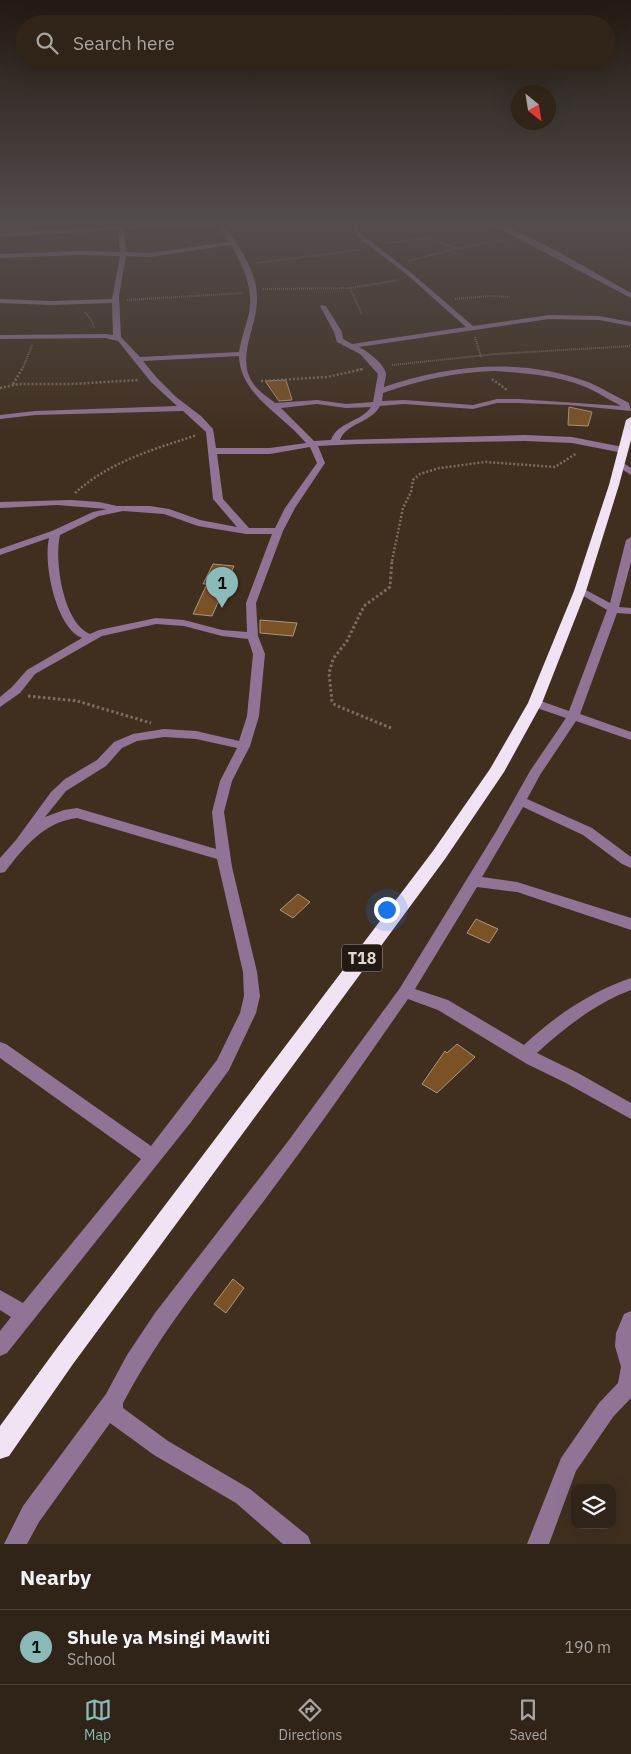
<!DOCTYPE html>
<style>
:root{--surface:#302317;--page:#382b20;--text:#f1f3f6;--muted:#a8a4a1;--line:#4b4036;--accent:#8bbbb9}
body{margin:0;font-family:"IBM Plex Sans",sans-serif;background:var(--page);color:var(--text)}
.controls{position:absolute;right:15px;bottom:15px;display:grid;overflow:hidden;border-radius:10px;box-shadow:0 5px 20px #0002}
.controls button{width:45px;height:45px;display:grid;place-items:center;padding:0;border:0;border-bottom:1px solid var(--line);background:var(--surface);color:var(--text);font:25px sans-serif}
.compass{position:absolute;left:511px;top:85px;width:45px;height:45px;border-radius:50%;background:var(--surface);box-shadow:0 5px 20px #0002;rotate:150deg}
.you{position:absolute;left:386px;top:909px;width:18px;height:18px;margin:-12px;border:4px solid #fff;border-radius:50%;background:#1a73e8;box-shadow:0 0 0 8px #1a73e833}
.badge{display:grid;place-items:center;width:32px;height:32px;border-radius:50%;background:var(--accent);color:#111;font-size:16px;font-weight:700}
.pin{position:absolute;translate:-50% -41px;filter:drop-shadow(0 1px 2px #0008)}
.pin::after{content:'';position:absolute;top:26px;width:18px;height:15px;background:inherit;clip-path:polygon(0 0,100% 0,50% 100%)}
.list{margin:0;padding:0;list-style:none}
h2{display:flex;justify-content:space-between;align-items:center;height:65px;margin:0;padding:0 20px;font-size:21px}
h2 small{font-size:16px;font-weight:400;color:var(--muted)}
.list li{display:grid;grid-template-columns:32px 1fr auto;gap:15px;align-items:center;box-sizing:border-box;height:75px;padding:0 20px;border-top:1px solid var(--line)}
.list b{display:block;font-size:19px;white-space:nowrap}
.list p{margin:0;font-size:16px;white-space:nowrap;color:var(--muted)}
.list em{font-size:16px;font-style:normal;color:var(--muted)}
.icon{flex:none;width:28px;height:28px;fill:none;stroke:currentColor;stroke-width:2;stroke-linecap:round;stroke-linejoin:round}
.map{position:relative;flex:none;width:631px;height:1544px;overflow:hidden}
.search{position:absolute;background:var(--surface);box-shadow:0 5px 20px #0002;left:15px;right:15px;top:15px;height:55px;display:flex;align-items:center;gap:12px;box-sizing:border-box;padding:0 18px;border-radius:28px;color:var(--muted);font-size:19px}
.sheet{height:140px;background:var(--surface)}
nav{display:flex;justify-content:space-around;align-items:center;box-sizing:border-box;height:70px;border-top:1px solid var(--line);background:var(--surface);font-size:14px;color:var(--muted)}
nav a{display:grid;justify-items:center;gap:2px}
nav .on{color:var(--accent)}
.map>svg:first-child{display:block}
.building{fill:#7b5226;stroke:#aa9682}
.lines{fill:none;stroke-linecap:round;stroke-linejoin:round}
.path-far2{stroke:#7c6d5f;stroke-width:2;stroke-dasharray:1 1;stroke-linecap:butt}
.path-far1{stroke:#7c6d5f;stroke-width:2.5;stroke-dasharray:2 2;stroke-linecap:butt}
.path{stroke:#7c6d5f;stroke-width:3;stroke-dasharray:2.5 2.5;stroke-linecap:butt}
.minor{fill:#917396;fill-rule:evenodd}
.highway{fill:#f2e3f4;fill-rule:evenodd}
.labels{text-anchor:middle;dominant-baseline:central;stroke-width:5;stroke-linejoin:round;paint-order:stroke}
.shield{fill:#211912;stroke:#a89e95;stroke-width:1}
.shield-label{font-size:16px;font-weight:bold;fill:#e2d7cd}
</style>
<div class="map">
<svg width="631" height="1544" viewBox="0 0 631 1544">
<rect width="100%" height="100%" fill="#402f1f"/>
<g class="building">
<polygon points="286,380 292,400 279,401 265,381"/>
<polygon points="569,407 592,412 588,426 568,425"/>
<polygon points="213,564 234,566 212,616 193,614 207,584 203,584"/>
<polygon points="260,620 297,623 293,636 260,633"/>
<polygon points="298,894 310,902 293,918 280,910"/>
<polygon points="476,919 498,929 489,943 467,933"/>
<polygon points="457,1044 475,1057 437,1093 422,1084 445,1051 447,1053"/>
<polygon points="233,1279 244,1288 226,1313 214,1304"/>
</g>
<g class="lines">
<g class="path-far2">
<polyline points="386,243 428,238 455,248"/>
<polyline points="409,261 454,249 503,240"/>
<polyline points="257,263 359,250"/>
<polyline points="350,288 362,314"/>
<polyline points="263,289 350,288 399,280"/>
<polyline points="455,299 491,296 510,297"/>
<polyline points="127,300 242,293"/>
<polyline points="85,312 92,321 94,328"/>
<polyline points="475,337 481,357"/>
<polyline points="392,365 496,354 631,346"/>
<polyline points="22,370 32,345"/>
<polyline points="358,370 363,369"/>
</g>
<g class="path-far1">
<polyline points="492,379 507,390"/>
<polyline points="261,381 327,377 363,369"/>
<polyline points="13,384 22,369"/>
<polyline points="0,388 19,384 72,384 139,380"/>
<path d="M75,493c34,-31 79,-44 122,-58"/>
<polyline points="392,561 403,508 411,492 413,480 420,474 439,468 486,462 555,467 577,453"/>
</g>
<g class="path">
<polyline points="28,696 77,701 151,723"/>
<polyline points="391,728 335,705 332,701 329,673 333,659 347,641 364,606 390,587 392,560"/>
</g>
<g class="minor">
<path d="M185,222h39l-2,3c17,19 36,48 35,75 0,28 -23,60 -2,86 5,6 14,12 20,17l42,-3 29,4 27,-2 5,-28 -18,-20 -23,-12 -3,-10 -14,-26 1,-1 5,1 16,26 1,7 9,5 114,-17 -61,-54 -46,-35 -7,-9 5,-7h6l-5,7 5,7 46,35 64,55 76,-11 50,1 32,6v4l-32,-6 -50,-1 -190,28c8,4 26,17 27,27 0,4 -2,10 -2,13 64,-22 138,-30 204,-5 14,6 27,14 41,21l2,8 -62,-6 -51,-2h-21l-24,6 -69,-5 -24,2c-9,17 -34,17 -40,34l185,-5 47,2 51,10 4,3 -4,3 -51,-10 -47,-2 -167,3 -40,2 7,17 -30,45 -12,23 -27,72 2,33 7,18 -6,62 -9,30 -18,35 -8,31 8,55 25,105 3,24 -4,17 -27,57 -38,52 -184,231 -7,3v-25l11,-14 -11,-7v-20l23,13 118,-144 -141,-101v-16l6,2 145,102 66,-86 23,-47 4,-17 -1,-24 -26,-113 -140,-41c-33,4 -53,29 -72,54l-5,1v-15l16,-18 35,-48 14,-13 32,-19 17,-18 19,-8 31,-5 32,2 43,10 8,-25 6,-62 -5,-15 -26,-3 -38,-10 -28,-2 -54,12 -67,38 -15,19 -20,14v-10l12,-10 15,-17 55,-32c-26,-10 -39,-74 -33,-100l-49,17v-6l52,-18 41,-19 14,-3 -50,-4 -57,3v-6l71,-2 28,2 18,4h33l19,3 31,11 37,7 -24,-28 -7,-67 -23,-21 -148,4 -35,4v-4l35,-4 142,-5 -26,-24 -33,-41 -13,-3 -105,1v-4l105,-1 8,1 -1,-32 -61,2 -51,-2v-4l51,2 61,-2 8,-43 -40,-1 -80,3v-4l80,-3 40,1 -2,-22 -118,7v-4zM217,224l12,18 -79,11 -24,-1 -2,-23zM231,245c12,21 23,44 18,68 -3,13 -8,26 -10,39l-99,5 -19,-20 -2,-41 7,-40 24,1zM239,356c1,39 44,59 67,87l-36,5h-54l-3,-19 -12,-13 -25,-19 -19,-19 -14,-17zM495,371c29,2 61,4 88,15 13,5 25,13 38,20l-103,-7h-21l-24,6 -69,-5 -22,1 1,-8c37,-13 73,-21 112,-22zM317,404l29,4 25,-1c-10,15 -34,15 -40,33l-17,1 -33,-33zM310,447l7,16 -32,45 -10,20h-26l-26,-29 -6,-45h53zM123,511l41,3 34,12 48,8h26l-26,69 1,29 -25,-2 -38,-10 -28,-2 -57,12 -9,4c-27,-11 -36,-74 -30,-99l39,-19zM164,737l32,2 41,9 -17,33 -8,31 4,37 -139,-41 -13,2 -19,7 21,-26 40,-25 16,-18 15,-7z"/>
<path d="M487,222c26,0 116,56 144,71v5z"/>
<polygon points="620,461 631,468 631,475 617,466 617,462"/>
<path d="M631,537v25l-12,45 12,1v6l-14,-1 -37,101 51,18v8l-55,-19 -36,54 -13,24 65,29 39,29v11l-9,-4 -39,-29 -60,-28 -41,70 35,5 114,36v12l-114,-38 -40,-5 -62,102 33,11 76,45c31,-29 66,-53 107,-67v12c-35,13 -67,38 -94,63l41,20 53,30v16l-65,-36 -39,-19 -89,-54 -30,-11c-46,66 -91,131 -139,195 -51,68 -106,133 -146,209v5l45,33 82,48 58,47 3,8h-28l-47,-41 -82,-48 -44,-32 -71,99 -12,22h-23l19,-38 83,-112 21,-39 28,-42 134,-173 111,-152 97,-158 33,-59 36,-53 -35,-12 -2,-3 6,-4 34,12 38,-101 -32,-19 5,-3 4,1 26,14 16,-63z"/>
<polygon points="631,1311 631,1398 613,1417 576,1471 549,1544 527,1544 561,1458 599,1403 618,1383 621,1367 615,1346 616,1333 624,1314"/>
</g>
<polygon class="highway" points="631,417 631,440 619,485 586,591 542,703 504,772 445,859 73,1364 9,1456 0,1459 0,1426 57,1348 433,851 490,769 528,703 574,591 609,485 626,420"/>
</g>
<linearGradient id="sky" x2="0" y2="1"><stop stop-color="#231a11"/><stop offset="0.51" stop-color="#534d4d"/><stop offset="1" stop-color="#534d4d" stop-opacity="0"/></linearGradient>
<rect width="631" height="438" fill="url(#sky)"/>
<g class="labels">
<rect class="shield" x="342" y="944.5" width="40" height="27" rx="4"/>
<g class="shield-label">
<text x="362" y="958">T18</text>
</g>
</g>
</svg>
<div class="controls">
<button><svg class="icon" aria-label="layers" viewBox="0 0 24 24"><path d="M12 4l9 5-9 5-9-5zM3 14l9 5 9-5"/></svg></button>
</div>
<svg class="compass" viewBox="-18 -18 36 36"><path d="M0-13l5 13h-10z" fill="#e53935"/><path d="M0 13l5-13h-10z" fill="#a8a4a1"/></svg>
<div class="you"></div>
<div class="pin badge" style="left:222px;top:608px">1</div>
<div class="search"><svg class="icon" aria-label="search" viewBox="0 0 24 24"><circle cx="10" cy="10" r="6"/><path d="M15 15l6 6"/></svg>Search here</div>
</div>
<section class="sheet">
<h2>Nearby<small></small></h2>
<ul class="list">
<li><span class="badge">1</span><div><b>Shule ya Msingi Mawiti</b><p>School</p></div><em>190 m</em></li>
</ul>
</section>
<nav>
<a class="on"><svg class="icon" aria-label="map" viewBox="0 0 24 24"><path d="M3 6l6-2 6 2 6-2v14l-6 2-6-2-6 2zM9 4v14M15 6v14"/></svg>Map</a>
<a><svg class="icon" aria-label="directions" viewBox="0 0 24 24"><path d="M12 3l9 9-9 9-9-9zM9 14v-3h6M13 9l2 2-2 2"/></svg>Directions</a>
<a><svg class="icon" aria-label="saved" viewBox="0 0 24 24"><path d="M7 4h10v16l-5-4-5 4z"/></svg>Saved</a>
</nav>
